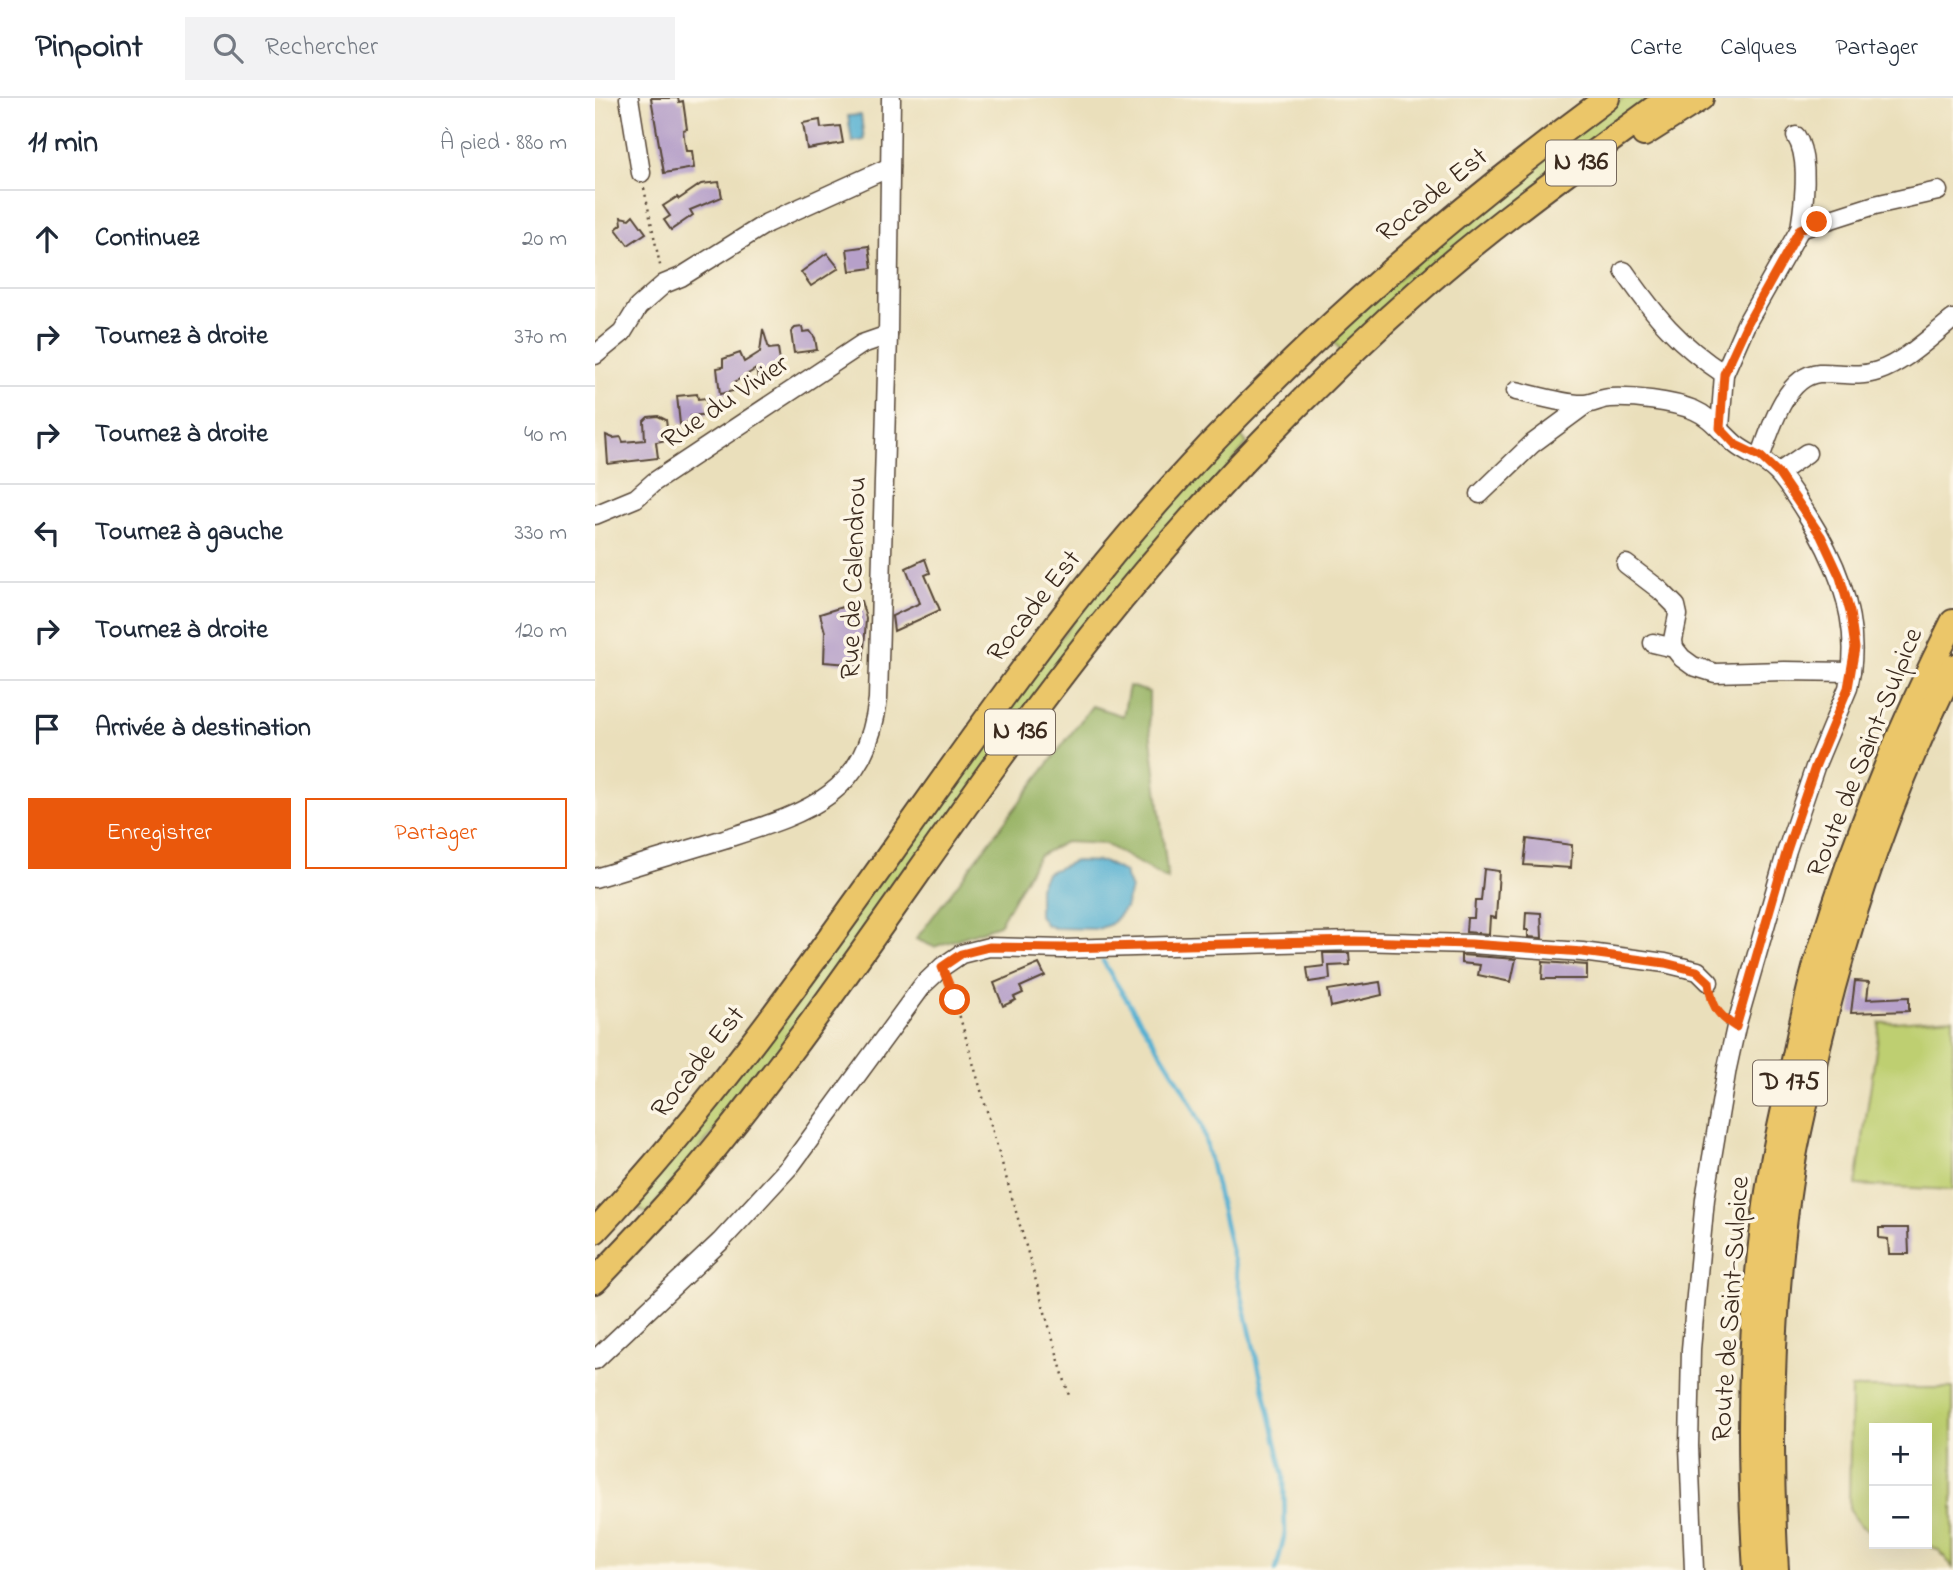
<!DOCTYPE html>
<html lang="fr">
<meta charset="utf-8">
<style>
:root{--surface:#fff;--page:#f2f2f3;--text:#1f2937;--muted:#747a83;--line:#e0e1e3;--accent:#ea580c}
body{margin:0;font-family:"Indie Flower",sans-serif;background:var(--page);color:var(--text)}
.controls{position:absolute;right:21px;bottom:21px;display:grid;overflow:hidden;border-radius:0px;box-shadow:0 7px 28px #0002}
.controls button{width:63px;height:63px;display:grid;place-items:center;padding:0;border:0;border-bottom:2px solid var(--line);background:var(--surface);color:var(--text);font:35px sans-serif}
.stop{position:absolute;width:21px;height:21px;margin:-16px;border:5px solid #ea580c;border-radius:50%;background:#fff}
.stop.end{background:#ea580c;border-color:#fff;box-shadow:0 2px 7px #0008}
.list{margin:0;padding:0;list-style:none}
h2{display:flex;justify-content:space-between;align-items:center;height:91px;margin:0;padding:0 28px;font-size:30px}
h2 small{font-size:23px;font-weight:400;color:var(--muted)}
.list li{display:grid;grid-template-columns:46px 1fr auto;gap:21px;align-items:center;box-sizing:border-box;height:98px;padding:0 28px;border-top:2px solid var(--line)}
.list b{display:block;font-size:26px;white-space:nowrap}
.list em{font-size:23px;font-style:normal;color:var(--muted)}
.actions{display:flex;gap:14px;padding:21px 28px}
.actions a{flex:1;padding:16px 0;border:2px solid var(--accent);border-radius:0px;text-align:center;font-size:24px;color:var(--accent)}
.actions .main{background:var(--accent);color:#fff}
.icon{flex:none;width:38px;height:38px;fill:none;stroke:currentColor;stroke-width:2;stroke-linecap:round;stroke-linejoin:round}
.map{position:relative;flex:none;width:1358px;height:1472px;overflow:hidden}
header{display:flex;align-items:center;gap:42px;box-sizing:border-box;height:98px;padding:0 35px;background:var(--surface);border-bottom:2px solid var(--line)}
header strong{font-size:33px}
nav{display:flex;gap:38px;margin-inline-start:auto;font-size:24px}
.search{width:490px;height:63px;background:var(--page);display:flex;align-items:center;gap:18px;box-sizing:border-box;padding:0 24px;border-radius:0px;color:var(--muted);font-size:26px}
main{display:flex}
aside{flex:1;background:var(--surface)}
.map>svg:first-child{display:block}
.green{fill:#becf71;stroke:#7c7c48;stroke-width:2}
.forest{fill:#96b263;stroke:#686e40;stroke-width:2}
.water{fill:#54b0d2;stroke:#486d78;stroke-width:2}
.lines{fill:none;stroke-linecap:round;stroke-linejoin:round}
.stream{stroke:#54b0d2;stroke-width:4.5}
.building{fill:#b6a0c9}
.minor-casing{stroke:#554536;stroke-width:21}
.highway-casing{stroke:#554536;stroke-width:28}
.path{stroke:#554536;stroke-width:2.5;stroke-dasharray:2 5;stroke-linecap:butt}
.minor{stroke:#fff;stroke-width:18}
.highway{stroke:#ebc669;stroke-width:24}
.route{stroke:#ea580c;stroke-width:9}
.labels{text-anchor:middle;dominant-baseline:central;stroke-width:7;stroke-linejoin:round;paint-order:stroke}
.shield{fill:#fcf5e5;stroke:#75675a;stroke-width:2}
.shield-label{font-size:26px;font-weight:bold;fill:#3b2a1e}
.street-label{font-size:28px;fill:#3b2a1e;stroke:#fcf5e5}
</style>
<header>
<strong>Pinpoint</strong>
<div class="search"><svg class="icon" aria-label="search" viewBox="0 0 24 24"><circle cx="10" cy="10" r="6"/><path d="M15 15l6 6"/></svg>Rechercher</div>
<nav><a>Carte</a><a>Calques</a><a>Partager</a></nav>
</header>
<main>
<aside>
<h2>11 min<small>À pied · 880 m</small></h2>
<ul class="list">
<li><svg class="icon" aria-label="ahead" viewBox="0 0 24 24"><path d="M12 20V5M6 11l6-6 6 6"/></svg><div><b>Continuez</b></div><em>20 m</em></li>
<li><svg class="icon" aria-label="right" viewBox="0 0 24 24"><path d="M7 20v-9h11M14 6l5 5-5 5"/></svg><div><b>Tournez à droite</b></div><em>370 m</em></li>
<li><svg class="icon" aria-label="right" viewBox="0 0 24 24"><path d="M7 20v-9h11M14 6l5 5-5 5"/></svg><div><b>Tournez à droite</b></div><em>40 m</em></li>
<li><svg class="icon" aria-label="left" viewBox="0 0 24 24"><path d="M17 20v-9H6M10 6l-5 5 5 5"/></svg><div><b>Tournez à gauche</b></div><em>330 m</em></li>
<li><svg class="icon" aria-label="right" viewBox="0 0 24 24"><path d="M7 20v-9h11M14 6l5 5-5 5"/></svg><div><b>Tournez à droite</b></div><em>120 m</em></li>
<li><svg class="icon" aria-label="arrive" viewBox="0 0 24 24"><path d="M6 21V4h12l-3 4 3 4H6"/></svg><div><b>Arrivée à destination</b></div></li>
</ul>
<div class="actions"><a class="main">Enregistrer</a><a>Partager</a></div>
</aside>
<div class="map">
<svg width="1358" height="1472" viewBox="0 0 1358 1472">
<rect width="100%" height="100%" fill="#fcf5e5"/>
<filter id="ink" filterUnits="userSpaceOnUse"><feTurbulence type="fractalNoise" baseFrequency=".0143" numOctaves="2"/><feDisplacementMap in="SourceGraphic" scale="14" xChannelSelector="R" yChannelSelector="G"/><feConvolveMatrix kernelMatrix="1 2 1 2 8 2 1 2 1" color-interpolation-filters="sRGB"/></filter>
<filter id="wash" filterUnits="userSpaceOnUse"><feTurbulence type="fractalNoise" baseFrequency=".00686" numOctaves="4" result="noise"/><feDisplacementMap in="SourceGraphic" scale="28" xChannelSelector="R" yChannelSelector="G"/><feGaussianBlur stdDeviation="1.57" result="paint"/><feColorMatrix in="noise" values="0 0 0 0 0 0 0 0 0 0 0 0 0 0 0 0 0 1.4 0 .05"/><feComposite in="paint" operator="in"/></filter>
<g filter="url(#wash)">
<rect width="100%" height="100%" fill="#eadfbb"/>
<g class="green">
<polygon points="1028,0 1056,0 746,252 735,241 785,195 987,30"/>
<polygon points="642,333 652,345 170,970 52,1116 38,1107 410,612 522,467"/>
<polygon points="1358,920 1358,1092 1261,1087 1285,925"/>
<path d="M1256,1290h102v180l-14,-18 -13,-6 1,-116h-53v104c-14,-3 -20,-13 -25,-25z"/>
</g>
<polygon class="forest" points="534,588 554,594 554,623 573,782 510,746 470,744 443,758 404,827 339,849 321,841 497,608 528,618"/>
<g class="water">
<polygon points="266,17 269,42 257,44 253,18"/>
<polygon points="480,763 509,764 529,774 536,791 530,810 516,826 503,831 459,830 450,826 444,817 444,789 451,775"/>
</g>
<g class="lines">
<path class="stream" d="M508,863c32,56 73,107 99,165l82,350 1,57 -9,37"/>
</g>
<g id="blocks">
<g class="building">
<polygon points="56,0 83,0 84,4 88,3 92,31 88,32 91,53 97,53 99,70 69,75"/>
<polygon points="225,22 226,30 245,28 248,45 212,51 208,25"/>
<polygon points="124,84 127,99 95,112 98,117 76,132 69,122 75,118 68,108 82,99 84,101 106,86"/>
<polygon points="38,117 51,135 33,147 21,131 27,126 26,119 34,121"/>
<polygon points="274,148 277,170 255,173 252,151"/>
<polygon points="232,155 244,170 216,188 206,174"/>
<polygon points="207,229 208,234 215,233 220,240 222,252 199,255 196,234 200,230"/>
<polygon points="168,231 174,251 183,250 186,270 174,273 176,282 164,285 161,271 138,285 138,293 125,296 122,270 128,269 128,261 145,255 149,264 165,254"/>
<polygon points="102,296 103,301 111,300 113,316 96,318 97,324 85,326 82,298"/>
<polygon points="63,318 71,322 73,336 72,342 61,344 63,360 13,366 11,337 18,340 26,339 28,344 50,342 49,323 53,319"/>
<polygon points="330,461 335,475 330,477 345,512 299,533 297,518 325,505 311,470"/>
<polygon points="266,503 271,520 268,567 229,564 230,534 225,516"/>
<polygon points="932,741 977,747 976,770 929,767"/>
<polygon points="889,771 904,773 901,820 895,819 894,836 871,834 872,820 879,820 880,803 886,803"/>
<polygon points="931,814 946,815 947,840 933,839 933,832 930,832"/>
<polygon points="728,855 754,855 755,867 734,868 735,881 714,884 712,870 729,868"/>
<polygon points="866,857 921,861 916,884 883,877 885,867 866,865"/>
<polygon points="948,864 992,867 992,881 947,881"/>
<polygon points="444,866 450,878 425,889 428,895 419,899 421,902 408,908 399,885"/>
<polygon points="1260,883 1274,884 1272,901 1314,899 1314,913 1256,915"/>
<polygon points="785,884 787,897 736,909 733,892"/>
<polygon points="1284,1130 1313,1130 1314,1156 1294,1156 1293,1141 1284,1140"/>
</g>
</g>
</g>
<g filter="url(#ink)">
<use href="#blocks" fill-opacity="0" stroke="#554536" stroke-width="2"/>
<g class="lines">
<defs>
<g id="minor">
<polyline points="34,0 46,75"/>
<path d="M1201,38c14,21 8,68 4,93"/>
<path d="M1029,173c32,46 53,72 100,103"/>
<polyline points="0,257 27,235 43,209 69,186 86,179 172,125 295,69"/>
<path d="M921,293c18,4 52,14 68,13 9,0 17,-6 26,-6 24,-1 61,3 84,12 17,7 27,22 41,34 13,11 29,14 43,29 11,12 19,26 28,40 30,47 53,102 45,159"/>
<polyline points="1125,330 1129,276 1151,226 1205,131 1280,107 1343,93"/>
<path d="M1165,360c10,-27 25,-82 59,-85 19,-1 39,5 59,-2 27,-9 52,-34 75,-52"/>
<polyline points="1183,375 1212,355"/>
<polyline points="885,396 937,346 990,307"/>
<polyline points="0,417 41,400 59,384 267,246 293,237"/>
<polyline points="1031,466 1065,492 1081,508 1083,517 1078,542 1079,550"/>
<polyline points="1058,545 1079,550 1087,560 1098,568 1120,575 1189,573 1256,574 1253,590 1220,669 1192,752 1141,929 1132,970 1110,1101 1096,1251 1094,1348 1099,1472"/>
<path d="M0,780c43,-13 86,-26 129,-39 82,-26 142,-42 154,-140l10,-364 3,-237"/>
<polyline points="0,1262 125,1144 196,1067 328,887 347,869 366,856 394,849 467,851 760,843 876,846 987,854 1070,865 1103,873 1114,884"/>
</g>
<g id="highway">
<polyline points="1049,36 1106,0"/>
<path d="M0,1133c177,-189 312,-412 469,-616 155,-200 340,-367 543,-517"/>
<path d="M0,1183c43,-45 85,-89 124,-138 132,-163 242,-342 373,-507 102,-128 216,-248 339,-356 75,-65 157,-123 237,-182"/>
<path d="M1161,1472c-9,-131 -7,-267 15,-397 5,-31 13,-62 19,-93 8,-40 16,-80 27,-119 35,-117 81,-230 136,-339"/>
<path d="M1181,1472c-8,-132 -5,-265 15,-396 4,-29 12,-59 18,-88 31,-144 78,-286 144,-419"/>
</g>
</defs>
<use href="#minor" class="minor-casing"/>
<use href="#highway" class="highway-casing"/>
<g class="path">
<polyline points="49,90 66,172"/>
<polyline points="353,885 360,902 475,1301"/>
<polyline points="1116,898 1127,920"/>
</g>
<use href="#minor" class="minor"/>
<use href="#highway" class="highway"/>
</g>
</g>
<g class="lines" filter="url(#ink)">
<path class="route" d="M360,902l-13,-33 19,-13 28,-7 73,1 293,-7 116,3 112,8 82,11 32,8 12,11c2,23 8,33 27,45l51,-177 28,-83 33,-79 7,-40 -5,-36 -10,-35 -19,-41 -43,-63 -17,-16 -25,-12 -16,-17 4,-54 23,-50 53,-95 17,-7"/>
</g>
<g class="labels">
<g class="shield">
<rect x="951" y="42.5" width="70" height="45" rx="5"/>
<rect x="390" y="611.5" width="70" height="45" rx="5"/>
<rect x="1158" y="962.5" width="74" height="45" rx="5"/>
</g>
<g class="shield-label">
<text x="986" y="65">N 136</text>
<text x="425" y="634">N 136</text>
<text x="1195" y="985">D 175</text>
</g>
<g class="street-label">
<text transform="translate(838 98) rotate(-39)">Rocade Est</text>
<text transform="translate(131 305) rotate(-34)">Rue du Vivier</text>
<text transform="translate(260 480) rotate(-88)">Rue de Calendrou</text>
<text transform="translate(440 509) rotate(-52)">Rocade Est</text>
<text transform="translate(1271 655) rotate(-68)">Route de Saint-Sulpice</text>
<text transform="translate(104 965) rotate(-52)">Rocade Est</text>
<text transform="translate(1137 1211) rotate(-86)">Route de Saint-Sulpice</text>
</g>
</g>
</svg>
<div class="controls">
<button>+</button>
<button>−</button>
</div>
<div class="stop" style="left:360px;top:902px"></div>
<div class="stop end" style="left:1222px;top:124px"></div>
</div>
</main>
